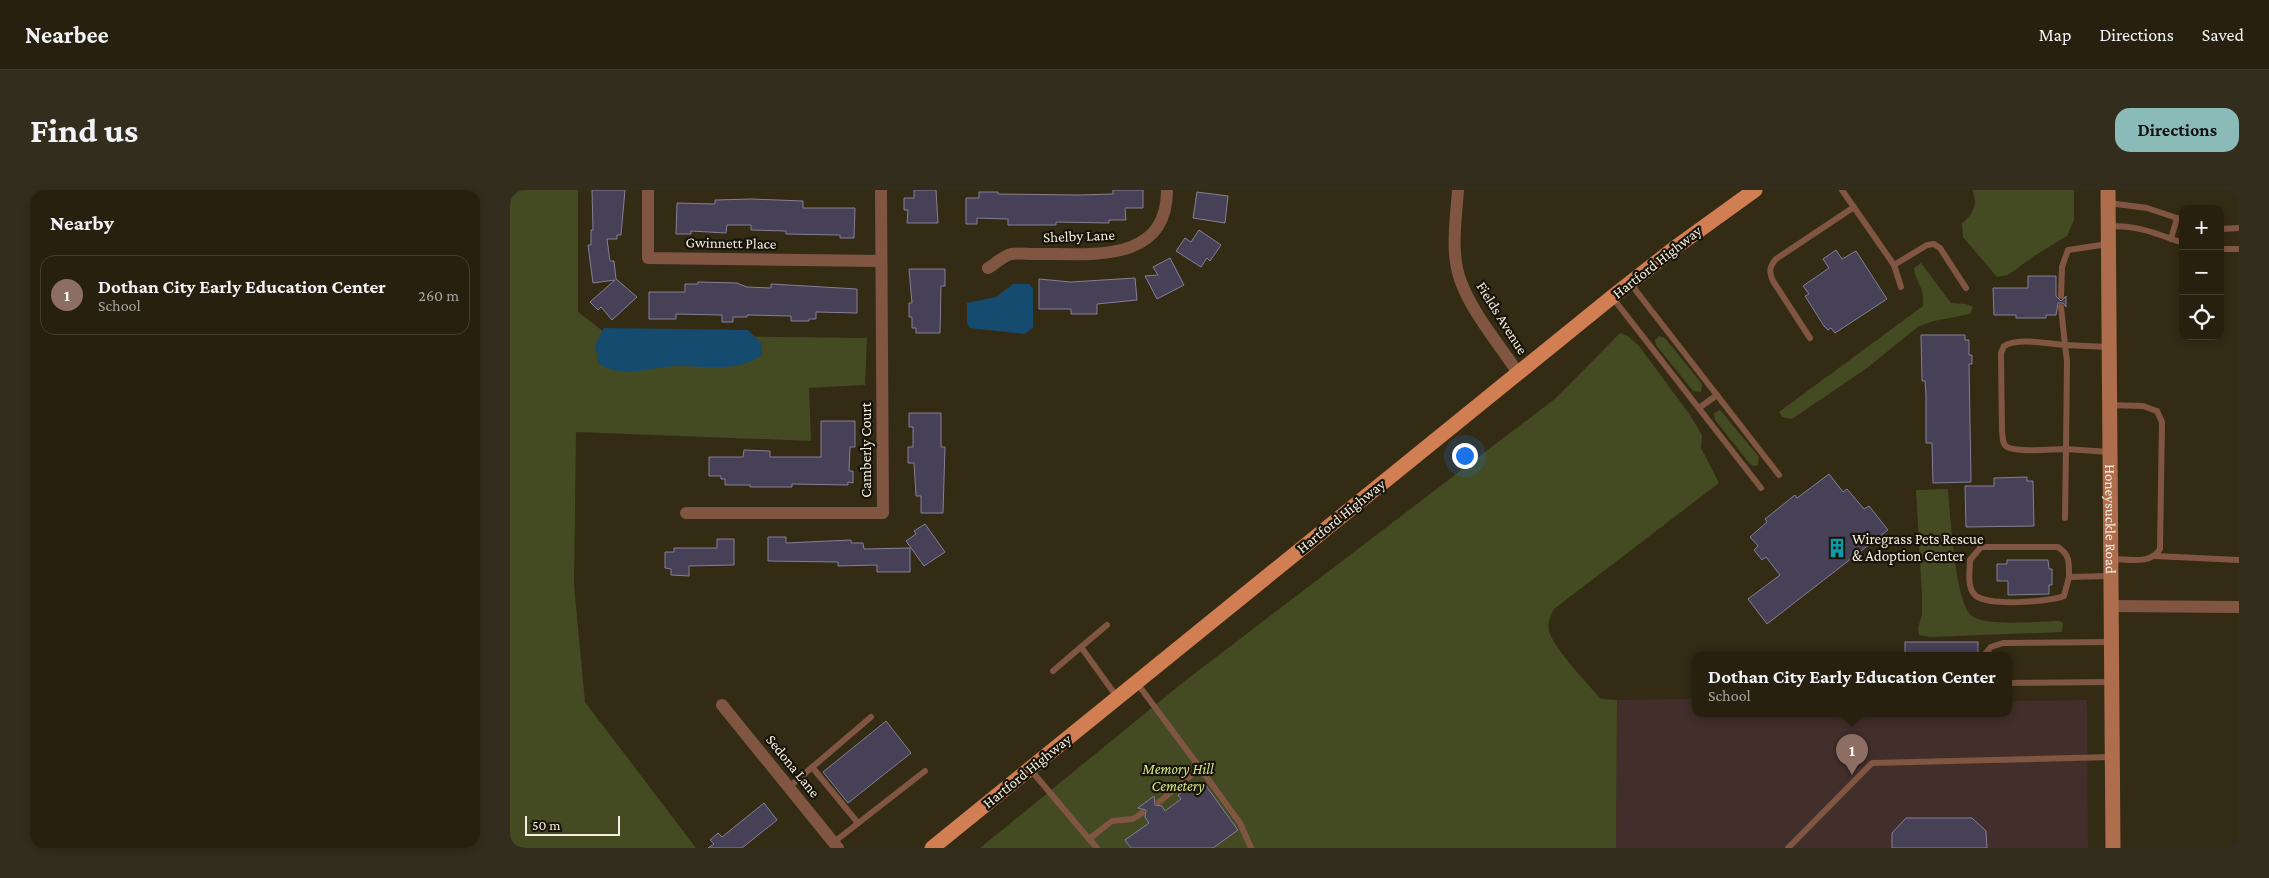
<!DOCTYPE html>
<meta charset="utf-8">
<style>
:root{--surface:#27200f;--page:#332d1d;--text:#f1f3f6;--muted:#a4a39e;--line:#433e2f;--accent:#8bbbb9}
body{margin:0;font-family:"Crimson Pro",serif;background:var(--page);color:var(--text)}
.controls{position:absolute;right:15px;top:15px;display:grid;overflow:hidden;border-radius:10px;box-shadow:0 2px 8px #0003}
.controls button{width:45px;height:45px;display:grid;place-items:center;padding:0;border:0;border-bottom:1px solid var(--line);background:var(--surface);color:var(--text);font:25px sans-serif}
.scale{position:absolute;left:15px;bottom:12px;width:95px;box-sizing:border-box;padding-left:5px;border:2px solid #f4eee0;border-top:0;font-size:14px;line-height:18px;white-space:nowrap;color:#f4eee0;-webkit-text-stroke:4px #18140a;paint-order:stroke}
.you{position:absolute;left:954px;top:265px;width:18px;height:18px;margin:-12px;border:4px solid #fff;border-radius:50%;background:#1a73e8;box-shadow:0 0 0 8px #1a73e833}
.badge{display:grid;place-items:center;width:32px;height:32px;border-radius:50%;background:var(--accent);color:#fff;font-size:16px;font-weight:700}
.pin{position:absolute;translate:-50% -41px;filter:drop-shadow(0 1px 2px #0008)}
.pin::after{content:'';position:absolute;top:26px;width:18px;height:15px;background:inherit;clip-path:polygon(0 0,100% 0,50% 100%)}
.popup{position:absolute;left:1182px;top:462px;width:320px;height:65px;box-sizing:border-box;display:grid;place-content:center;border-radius:10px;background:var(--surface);filter:drop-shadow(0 1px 4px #0005);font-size:16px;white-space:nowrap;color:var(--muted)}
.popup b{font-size:19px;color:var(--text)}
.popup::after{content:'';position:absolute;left:50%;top:100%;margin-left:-10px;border:10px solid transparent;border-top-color:var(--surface)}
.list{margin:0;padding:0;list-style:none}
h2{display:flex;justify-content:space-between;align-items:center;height:65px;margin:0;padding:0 20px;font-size:21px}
h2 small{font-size:16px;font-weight:400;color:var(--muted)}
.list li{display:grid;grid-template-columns:32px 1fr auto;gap:15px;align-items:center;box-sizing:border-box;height:80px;margin:0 10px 10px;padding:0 10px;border:1px solid var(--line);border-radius:15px}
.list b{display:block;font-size:19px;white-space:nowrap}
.list p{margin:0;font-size:16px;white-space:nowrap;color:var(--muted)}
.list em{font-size:16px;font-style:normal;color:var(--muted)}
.icon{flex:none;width:28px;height:28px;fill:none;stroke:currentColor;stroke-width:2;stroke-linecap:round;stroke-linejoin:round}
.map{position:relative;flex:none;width:1729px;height:658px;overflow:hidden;border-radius:15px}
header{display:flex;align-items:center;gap:30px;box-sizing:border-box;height:70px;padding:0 25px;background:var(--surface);border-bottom:1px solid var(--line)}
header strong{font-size:24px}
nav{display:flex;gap:28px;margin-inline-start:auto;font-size:18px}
.intro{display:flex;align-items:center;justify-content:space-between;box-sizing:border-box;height:120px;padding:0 30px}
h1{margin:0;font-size:35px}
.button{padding:12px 22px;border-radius:15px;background:var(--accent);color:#111;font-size:18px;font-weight:700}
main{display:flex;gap:30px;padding:0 30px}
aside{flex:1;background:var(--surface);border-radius:15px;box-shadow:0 2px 8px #0003}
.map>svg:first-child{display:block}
.education{fill:#422e2b}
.green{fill:#444a22}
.water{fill:#154b6e}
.building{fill:#474158;stroke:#847e98}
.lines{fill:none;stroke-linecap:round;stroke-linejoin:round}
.lane{stroke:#805642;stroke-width:6}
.street{stroke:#805642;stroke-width:12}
.secondary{stroke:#ae6d4c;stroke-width:15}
.primary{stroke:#d27e53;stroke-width:15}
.labels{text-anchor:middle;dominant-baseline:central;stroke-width:4.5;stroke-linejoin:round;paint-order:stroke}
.street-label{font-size:15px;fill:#f4eee0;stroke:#18140a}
.poi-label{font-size:15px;fill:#f4eee0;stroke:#18140a;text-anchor:start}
.park-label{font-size:15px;font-style:italic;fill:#d6e48d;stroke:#18140a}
</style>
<header>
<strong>Nearbee</strong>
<nav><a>Map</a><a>Directions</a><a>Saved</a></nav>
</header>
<div class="intro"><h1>Find us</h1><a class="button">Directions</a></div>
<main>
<aside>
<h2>Nearby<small></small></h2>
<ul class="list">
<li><span class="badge" style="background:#8d6e63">1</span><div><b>Dothan City Early Education Center</b><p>School</p></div><em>260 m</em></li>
</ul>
</aside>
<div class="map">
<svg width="1729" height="658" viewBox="0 0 1729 658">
<rect width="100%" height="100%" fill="#342b14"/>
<polygon class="education" points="1186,509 1186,524 1498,524 1498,511 1577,510 1578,658 1106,658 1107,510"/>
<g class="green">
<polygon points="0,0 68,0 68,122 98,145 357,148 355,195 299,198 301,251 66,242 64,395 75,512 186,658 0,658"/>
<path d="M1462,0h102v30l-7,16 -33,20 -26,19 -11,2 -34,-40 -1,-14c11,-9 17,-19 10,-33z"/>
<path d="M1411,73l30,40 15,1 7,3 -3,7 -36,7 -15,5 -52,42 -75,51 -10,-2 -3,-5 144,-106c2,-19 -7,-22 -9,-38z"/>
<path d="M1110,143l8,3 11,10 51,69 12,20 -1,13 18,35 -165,126c-3,7 -7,14 -5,22 5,18 39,53 52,68l16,1 -1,148h-636l206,-168 370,-282z"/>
<polygon points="1149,146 1155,148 1192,194 1191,202 1183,201 1146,155 1145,150"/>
<polygon points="1210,220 1249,267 1248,275 1243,276 1240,274 1205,230 1204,223"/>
<path d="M1438,299c2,23 7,115 24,127 14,11 68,5 88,5l3,2 -1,9 -132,5 -11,-2 -1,-7 4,-13v-17l-6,-108z"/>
</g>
<g class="water">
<polygon points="503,94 519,94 523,99 523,138 515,144 460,138 457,133 457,113 486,107"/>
<path d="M94,138l144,2 14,14v11c-26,18 -53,11 -83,11 -28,0 -53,14 -80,-2l-4,-19z"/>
</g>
<g class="building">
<polygon points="82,0 115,0 111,45 107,45 107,49 97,49 100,71 104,71 106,89 127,107 102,130 91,117 88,120 80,112 105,90 83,93 78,55 81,55 81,40 83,40"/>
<polygon points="404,0 426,0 428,33 397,33 398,20 394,20 394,8 404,8"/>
<polygon points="603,0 633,0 633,18 615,18 616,30 599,30 599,33 546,32 546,35 498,35 498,29 467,28 467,34 456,34 456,8 469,8 469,2 488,2 488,4 568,5 603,4"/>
<polygon points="687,2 718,6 715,33 683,28"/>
<polygon points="241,9 293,11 293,18 345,18 344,48 330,48 330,45 276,44 276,41 241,40 241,35 217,35 216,43 181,41 181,44 166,44 167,13 205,14 205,10"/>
<polygon points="689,40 711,55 700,71 697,68 691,77 666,61 675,48 681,52"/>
<polygon points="1326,60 1332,69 1346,61 1377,109 1325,143 1321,138 1318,140 1314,136 1295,106 1299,104 1293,96 1319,78 1313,69"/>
<polygon points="660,68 674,95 647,109 635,86 648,85 643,77"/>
<polygon points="399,79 435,79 435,96 431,96 430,143 406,143 406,138 402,138 402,127 399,127 399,113 402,113"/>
<polygon points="1518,86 1546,86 1546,106 1551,111 1556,106 1556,117 1553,113 1548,113 1546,125 1536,125 1536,128 1506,128 1506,125 1484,125 1483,98 1518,98"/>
<polygon points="625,88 627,110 587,114 587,124 561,124 561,119 529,119 529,89 561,92"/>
<polygon points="188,92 227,93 237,97 261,98 261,94 347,99 347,123 306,122 306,129 299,129 299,131 281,131 281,126 237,125 237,127 223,127 223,132 212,132 212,125 166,124 166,129 139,129 139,102 175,102 175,94 188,94"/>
<polygon points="1411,145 1455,145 1455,150 1459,150 1459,165 1462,165 1462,174 1459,174 1461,292 1423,293 1422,253 1416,253 1416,205 1415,191 1412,191"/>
<polygon points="399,223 431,223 431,257 435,257 433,323 411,323 411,306 406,306 404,273 398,273 398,257 403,257 403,237 399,237"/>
<polygon points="311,231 345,231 345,257 340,257 339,281 343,281 343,293 338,292 338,295 282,294 282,297 240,297 240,295 215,295 215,289 211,289 211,286 199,286 199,267 233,267 234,260 260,261 260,267 311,267"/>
<polygon points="1319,284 1333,302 1337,299 1354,319 1359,316 1378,340 1257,434 1238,409 1270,385 1256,367 1252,370 1244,360 1248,356 1240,347 1257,332 1255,329 1285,305 1287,308"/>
<polygon points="1517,287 1517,291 1523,291 1524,336 1456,337 1455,296 1484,296 1484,288"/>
<polygon points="415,334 435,362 414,376 396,351 406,344 404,341"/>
<polygon points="258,347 276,347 276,353 341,350 341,353 353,353 354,359 400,358 400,382 367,382 367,375 328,376 328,372 258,371"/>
<polygon points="207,349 224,349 224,375 179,376 179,386 161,385 161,379 155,378 155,362 164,362 164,358 207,358"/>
<polygon points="1497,370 1538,370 1539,379 1542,379 1542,395 1539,395 1539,404 1498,405 1498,391 1487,391 1487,374 1497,374"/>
<rect x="1395" y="452" width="73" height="14"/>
<polygon points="376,531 401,563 338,613 313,582"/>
<polygon points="694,593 728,640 703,658 621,658 615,650 639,633 635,627 636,620 628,618 644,606 645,615 652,616 655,621 671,609 668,605 678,598 681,602"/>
<polygon points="254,613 267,630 232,658 198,658 204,654 200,650 208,643 212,647"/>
<polygon points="1396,628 1462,628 1476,641 1477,658 1382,658 1382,643"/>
</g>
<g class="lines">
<g class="lane">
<polyline points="1332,0 1384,75 1391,97"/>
<polyline points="1599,13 1637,18 1673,30"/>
<path d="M1599,36c32,0 45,7 74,17"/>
<polyline points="1710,39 1729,38"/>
<polyline points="1661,49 1667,28"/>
<polyline points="1710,59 1729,59"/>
<polyline points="1384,75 1417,55 1424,54 1430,58 1456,98"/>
<polyline points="1120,93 1269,285"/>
<polyline points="1551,106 1552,77 1558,60 1598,54"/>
<polyline points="1102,107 1251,298"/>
<path d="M1551,117l4,38c-17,-1 -46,-8 -61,1l-3,7 1,79c1,5 0,12 5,15 10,6 46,2 59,2l-1,69"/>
<path d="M1300,148l-37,-57c-4,-9 -4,-14 3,-22l78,-52"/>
<polyline points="1598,157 1555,155 1557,171 1556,259 1599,262"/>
<path d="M1600,215l33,1 14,5 5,11 -2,127c-9,16 -32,10 -48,10"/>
<polyline points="1189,218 1207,205"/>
<polyline points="1645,366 1729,370"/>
<path d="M1559,387c0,-15 1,-22 -11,-30h-77l-11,13c0,10 -3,26 4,34 9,13 76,8 90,2l5,-19 41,-1"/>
<polyline points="571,457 597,435"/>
<polyline points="1475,464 1481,457 1493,453 1600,452"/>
<polyline points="543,481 571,457 607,507"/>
<polyline points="627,493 690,578 649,612"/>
<polyline points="1498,493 1601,492"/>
<polyline points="302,577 348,633"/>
<polyline points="690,578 730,633 741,658"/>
<polyline points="520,579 579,649 602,631 623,629 632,623"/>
<polyline points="279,597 361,527"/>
<polyline points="579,649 587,658"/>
<polyline points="324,652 415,581"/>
<polyline points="1278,658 1362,573 1602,567"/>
</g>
<g class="street">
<polyline points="138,0 138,68 371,71"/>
<path d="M948,0c-2,29 -8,64 3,92 12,32 38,62 57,91"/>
<path d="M478,78c7,-4 15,-12 23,-14 7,-1 16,0 23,0 53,-1 133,12 133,-64"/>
<polyline points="176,323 373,323 371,0"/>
<polyline points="1600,416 1729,417"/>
<polyline points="212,515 328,658"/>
</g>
<path class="secondary" id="s1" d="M1598,0l5,658"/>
<polyline class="primary" points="422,658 1102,107 1166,57 1245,0"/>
</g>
<defs>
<symbol id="building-bare" viewBox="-9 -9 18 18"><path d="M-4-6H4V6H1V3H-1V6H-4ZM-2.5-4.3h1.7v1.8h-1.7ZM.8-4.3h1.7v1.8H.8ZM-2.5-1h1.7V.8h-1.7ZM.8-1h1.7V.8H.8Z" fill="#0f9aa8" stroke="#18140a" stroke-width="2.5" paint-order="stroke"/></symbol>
</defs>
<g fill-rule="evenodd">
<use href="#building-bare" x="1313" y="344" width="28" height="28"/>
</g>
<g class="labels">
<g class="street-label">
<text transform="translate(569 46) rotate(-2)">Shelby Lane</text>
<text transform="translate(221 53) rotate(1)">Gwinnett Place</text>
<text transform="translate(1147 72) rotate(-38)">Hartford Highway</text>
<text transform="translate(992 128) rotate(58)">Fields Avenue</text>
<text transform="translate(356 260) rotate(-90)">Camberly Court</text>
<text transform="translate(831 326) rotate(-39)">Hartford Highway</text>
<text stroke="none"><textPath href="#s1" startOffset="329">Honeysuckle Road</textPath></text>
<text transform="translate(283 576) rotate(51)">Sedona Lane</text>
<text transform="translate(517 581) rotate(-39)">Hartford Highway</text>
</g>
<g class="poi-label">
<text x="1342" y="349">Wiregrass Pets Rescue<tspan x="1342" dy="17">&amp; Adoption Center</tspan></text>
</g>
<g class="park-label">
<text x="668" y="579">Memory Hill<tspan x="668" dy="17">Cemetery</tspan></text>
</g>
</g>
</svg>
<div class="controls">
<button>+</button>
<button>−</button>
<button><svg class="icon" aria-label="locate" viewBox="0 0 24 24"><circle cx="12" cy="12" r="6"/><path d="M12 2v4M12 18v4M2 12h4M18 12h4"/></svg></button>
</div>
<div class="scale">50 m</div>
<div class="you"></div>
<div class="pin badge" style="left:1342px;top:585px;background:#8d6e63">1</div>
<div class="popup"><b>Dothan City Early Education Center</b>School</div>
</div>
</main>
